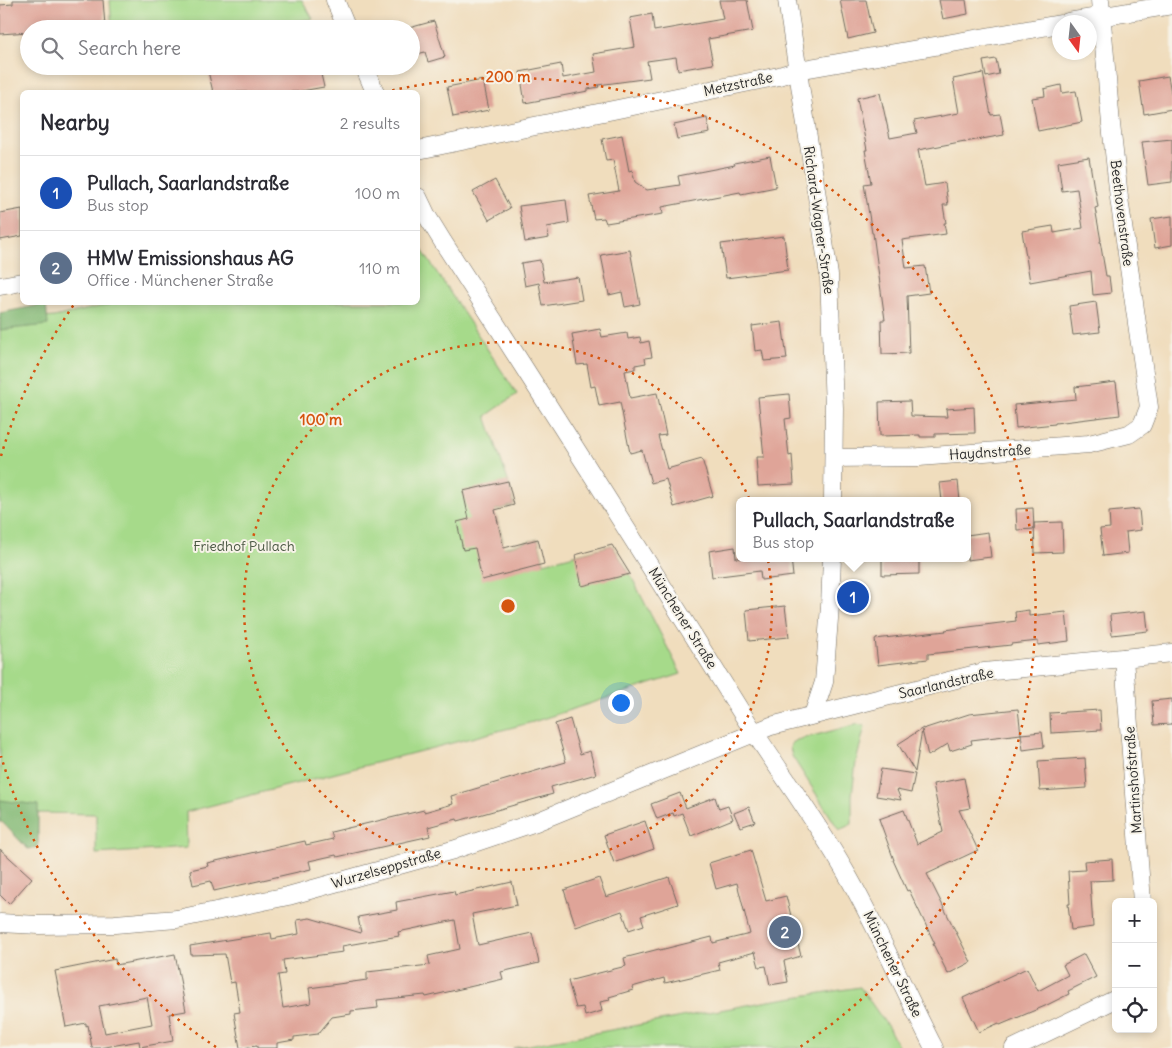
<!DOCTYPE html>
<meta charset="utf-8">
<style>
:root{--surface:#fff;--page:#f7f7f7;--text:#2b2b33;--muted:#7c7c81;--line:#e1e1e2;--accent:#1f6fb2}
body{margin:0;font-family:Delius,sans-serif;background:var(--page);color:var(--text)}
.controls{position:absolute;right:15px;bottom:15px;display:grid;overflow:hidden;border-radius:8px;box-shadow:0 2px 8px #0003}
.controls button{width:45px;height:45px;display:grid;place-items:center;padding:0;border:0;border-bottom:1px solid var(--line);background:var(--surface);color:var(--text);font:25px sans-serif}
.compass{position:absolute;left:1052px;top:15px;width:45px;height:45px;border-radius:50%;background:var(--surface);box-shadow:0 2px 8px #0003;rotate:165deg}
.you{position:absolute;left:620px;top:702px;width:18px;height:18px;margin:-12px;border:4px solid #fff;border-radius:50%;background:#1a73e8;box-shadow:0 0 0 8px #1a73e833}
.badge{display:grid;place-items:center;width:32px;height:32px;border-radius:50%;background:var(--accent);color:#fff;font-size:16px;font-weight:700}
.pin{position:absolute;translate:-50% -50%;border:2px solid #fff;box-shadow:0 1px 5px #0006}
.popup{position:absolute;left:736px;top:497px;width:235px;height:65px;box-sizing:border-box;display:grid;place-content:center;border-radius:8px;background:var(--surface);filter:drop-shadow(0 1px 4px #0005);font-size:16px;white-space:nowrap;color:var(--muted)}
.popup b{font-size:19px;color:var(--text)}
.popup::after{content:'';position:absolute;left:50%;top:100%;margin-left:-10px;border:10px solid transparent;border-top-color:var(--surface)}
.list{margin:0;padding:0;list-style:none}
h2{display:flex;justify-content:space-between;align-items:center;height:65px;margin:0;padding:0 20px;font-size:21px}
h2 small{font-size:16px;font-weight:400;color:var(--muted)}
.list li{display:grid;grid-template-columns:32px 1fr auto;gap:15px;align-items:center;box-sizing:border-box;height:75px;padding:0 20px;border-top:1px solid var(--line)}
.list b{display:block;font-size:19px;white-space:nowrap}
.list p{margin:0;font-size:16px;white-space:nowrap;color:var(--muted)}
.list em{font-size:16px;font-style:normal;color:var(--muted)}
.icon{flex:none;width:28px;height:28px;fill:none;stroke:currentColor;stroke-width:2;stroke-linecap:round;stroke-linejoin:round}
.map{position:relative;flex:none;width:1172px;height:1048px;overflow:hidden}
.search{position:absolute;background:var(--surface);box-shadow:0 2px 8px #0003;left:20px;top:20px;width:400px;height:55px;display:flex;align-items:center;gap:12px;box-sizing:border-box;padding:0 18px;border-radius:28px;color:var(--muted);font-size:19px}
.panel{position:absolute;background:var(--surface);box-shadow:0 2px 8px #0003;left:20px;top:90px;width:400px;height:215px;border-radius:8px}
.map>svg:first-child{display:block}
.green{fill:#a6da8a;stroke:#68825a}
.forest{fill:#84ba76;stroke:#587250}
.building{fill:#dfa498;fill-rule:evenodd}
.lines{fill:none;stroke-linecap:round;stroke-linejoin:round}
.minor-casing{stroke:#70695e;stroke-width:19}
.minor{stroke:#fff;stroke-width:18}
.ring{fill:none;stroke:#d5540f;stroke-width:2.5;stroke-dasharray:2.5 5}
.labels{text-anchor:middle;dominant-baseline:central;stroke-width:4;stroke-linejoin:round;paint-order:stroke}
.street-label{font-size:14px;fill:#2b2b2b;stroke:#f7f3e8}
.park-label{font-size:14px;fill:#4a5743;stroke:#f7f3e8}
.centre{fill:#d5540f;stroke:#f7f3e8;stroke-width:2.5}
.ring-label{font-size:15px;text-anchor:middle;font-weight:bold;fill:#d5540f;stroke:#f7f3e8;stroke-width:4;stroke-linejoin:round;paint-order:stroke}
</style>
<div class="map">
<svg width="1172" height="1048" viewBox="0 0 1172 1048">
<rect width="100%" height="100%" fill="#f7f3e8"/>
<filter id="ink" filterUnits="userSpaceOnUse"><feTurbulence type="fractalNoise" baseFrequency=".02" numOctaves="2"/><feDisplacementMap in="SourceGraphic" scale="10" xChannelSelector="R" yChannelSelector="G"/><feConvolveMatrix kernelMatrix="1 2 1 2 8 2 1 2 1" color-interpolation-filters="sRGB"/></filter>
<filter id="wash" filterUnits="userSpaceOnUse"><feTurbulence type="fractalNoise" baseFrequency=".0096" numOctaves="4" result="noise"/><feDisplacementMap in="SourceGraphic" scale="20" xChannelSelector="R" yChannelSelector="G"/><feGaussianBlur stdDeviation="1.12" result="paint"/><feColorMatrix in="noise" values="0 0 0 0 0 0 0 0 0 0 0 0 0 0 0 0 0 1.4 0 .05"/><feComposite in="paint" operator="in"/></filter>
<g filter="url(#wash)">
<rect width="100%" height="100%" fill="#f0ddbd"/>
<g class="green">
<polygon points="110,0 302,0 313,19 234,29 112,29"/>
<polygon points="418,244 517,394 486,416 508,481 514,505 493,511 494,515 496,515 503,541 500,542 502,548 538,539 544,563 612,545 630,574 681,674 533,722 186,812 187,848 96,854 96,814 41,813 33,814 0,812 0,322 54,317 120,302 418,302"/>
<polygon points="858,724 865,726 856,762 852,795 852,824 839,830 792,756 790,748 791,744 797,740"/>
<polygon points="860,987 888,1027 899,1048 513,1048 769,1001"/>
</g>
<g class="forest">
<polygon points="46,304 48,325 0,330 0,313"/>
<polygon points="0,800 38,805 38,847 28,849 2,822 0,822"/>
</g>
<g id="blocks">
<g class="building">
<polygon points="13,0 103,0 105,26 74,29 29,29 29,32 0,34 0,5 13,4"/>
<polygon points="719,0 747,0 753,31 708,39 713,64 678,70 676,57 647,61 650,78 598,85 599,87 588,89 588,91 525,103 520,72 561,64 563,78 596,72 593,54 635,47 630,18 652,14 654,31 723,19"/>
<polygon points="840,0 866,0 873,33 848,39"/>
<polygon points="939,0 966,0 968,14 943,19"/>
<polygon points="434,21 445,57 428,62 425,52 417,54 411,35 411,29 409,28"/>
<polygon points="996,59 999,74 986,77 983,61"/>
<polygon points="231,66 319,66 324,87 296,92 213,92 208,71"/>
<polygon points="983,73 991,115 1000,114 1004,135 965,142 965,141 918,150 925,186 945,183 948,205 943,205 946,223 944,223 946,234 902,240 906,268 925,266 929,293 907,296 909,353 882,354 881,320 885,320 873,233 872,233 864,184 871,183 865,150 867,150 857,98 880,93 890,138 917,133 914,121 959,113 953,79"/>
<polygon points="1168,76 1172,98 1172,109 1144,114 1139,81"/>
<polygon points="483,80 489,110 453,117 447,87"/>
<polygon points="1061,85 1062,93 1076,91 1082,122 1038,131 1032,98 1045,96 1044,89"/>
<polygon points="707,118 710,133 677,139 674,125"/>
<polygon points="622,135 629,171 632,170 635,182 647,190 680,185 678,176 735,165 734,163 770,156 776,187 741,194 740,192 662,207 663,214 606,223 604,218 594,219 589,196 619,191 613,160 606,161 602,139"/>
<polygon points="1172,139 1172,182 1148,185 1142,142"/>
<polygon points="1089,157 1094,189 1095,189 1098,207 1095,208 1101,241 1100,241 1106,276 1109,276 1111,293 1093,295 1091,271 1030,282 1022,231 1053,226 1054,233 1083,228 1077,189 1062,191 1058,162"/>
<polygon points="495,180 510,208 489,220 473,192"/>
<polygon points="566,200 569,223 547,227 549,238 525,242 519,206"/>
<polygon points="22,209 22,236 0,240 0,213"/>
<polygon points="1172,216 1172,245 1155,248 1151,219"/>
<polygon points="784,236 788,270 726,278 721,244"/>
<polygon points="630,250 640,304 625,307 622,292 609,295 601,255"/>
<polygon points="540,260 544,282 578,277 582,300 543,306 539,283 525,286 521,263"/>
<polygon points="1096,302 1100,332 1073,335 1069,306"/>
<polygon points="782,322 787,359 764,361 762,350 755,351 752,326"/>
<polygon points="600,329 602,337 627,333 628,339 640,337 641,343 649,341 652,357 645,358 646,363 635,365 635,369 625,371 630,398 657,393 666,435 658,436 667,469 702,459 713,496 674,507 666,479 651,483 642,450 630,453 620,402 599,406 595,386 591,387 587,364 577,365 572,334"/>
<polygon points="1116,382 1120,415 1055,423 1055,424 1016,428 1014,405 1076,399 1075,387"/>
<polygon points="789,394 791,418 785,419 789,456 792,455 794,484 758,486 756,457 764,457 758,397"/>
<polygon points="910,401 911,416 947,417 946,409 974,407 975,433 935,434 935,437 920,437 920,435 880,436 879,402"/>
<polygon points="508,481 514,505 495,510 504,548 538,539 544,564 482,580 475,548 463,550 457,522 469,519 463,491"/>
<polygon points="958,481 960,501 942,501 940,483"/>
<polygon points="1033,508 1034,529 1017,530 1016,509"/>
<polygon points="1139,509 1141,530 1126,532 1128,553 1103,556 1100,529 1110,528 1109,512"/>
<polygon points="1062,522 1063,552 1035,553 1034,523"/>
<polygon points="988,532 991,557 967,560 967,535"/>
<polygon points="612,545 630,574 582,586 575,555"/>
<polygon points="735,547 736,558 791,558 793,576 761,580 760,571 712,577 709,551"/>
<polygon points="882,558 919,558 919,574 882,575"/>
<polygon points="785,606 789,637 749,641 746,610"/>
<polygon points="1029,610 1029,616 1066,612 1069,641 1038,645 1038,641 1011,644 1011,645 928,654 928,659 878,665 875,639 946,631 945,630 1016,621 1015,612"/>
<polygon points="1146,611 1148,631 1112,635 1110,615"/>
<polygon points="1172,699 1172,724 1154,725 1152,701"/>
<polygon points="1018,709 1021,734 971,740 972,744 950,751 948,744 928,756 922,730 915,772 898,744 923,728 923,729 969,714"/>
<polygon points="1100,710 1101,730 1051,733 1050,713"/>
<polygon points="570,719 580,754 590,751 596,774 551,787 553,794 458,821 457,819 428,827 430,836 337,857 336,855 309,861 311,869 214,891 211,881 193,885 190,870 208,866 207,863 305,841 306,845 333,839 331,832 424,810 424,812 453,804 451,796 566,762 555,724"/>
<polygon points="1042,732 1044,747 1023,750 1021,734"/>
<polygon points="1085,758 1087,788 1040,791 1038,761"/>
<polygon points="881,769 915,774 911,793 897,790 901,800 876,796"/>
<polygon points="964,778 970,808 959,810 978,850 927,874 971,962 948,974 933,944 935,944 909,890 907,891 893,860 894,860 879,819 904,810 917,844 943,832 933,784"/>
<polygon points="680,793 686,808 715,797 719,809 728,806 733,819 691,836 682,813 674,816 673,813 657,819 651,804"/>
<polygon points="749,807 755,822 740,827 734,813"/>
<polygon points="645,821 654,849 614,863 604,835"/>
<polygon points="0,849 32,878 9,904 0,895"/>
<polygon points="751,850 766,901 786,896 801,956 784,961 788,982 770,985 766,966 759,967 755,952 718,962 720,970 665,983 664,978 632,987 633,990 609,997 610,1000 600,1002 602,1011 585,1016 583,1007 576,1008 568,981 626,966 624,958 659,949 660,950 712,937 713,943 750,934 737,883 716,889 709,863"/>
<polygon points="1112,859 1113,880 1090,881 1093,927 1071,930 1068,904 1070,904 1068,871 1085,870 1084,861"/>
<polygon points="669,877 678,904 641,916 644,925 629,930 622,911 576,927 564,890 599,878 606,897"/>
<path d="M512,882l5,23 -45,9 6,31 54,-12 7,30 -38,9 2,7 -77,18 -1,-2 -48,5 1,8 -27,3v3l-19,3 -14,17 -24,3v3l-17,3v5h-20v-2l-17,2 -6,-35 6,-1 -5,-30 -5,1 -5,-29 -34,1 -1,-9 81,-13 1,6 27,-5 -2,-14 13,-2 51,15 -3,-16 39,-7 -1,-8 58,-11 1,4zM455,920l5,29 -32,7 2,9 -63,7v8l-58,8 2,15 -28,5 -5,-33 7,-1 -2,-14 60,-8 -1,-6 57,-10 -1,-4z"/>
<path d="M175,954l11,57 -17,3 4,27 -33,6 -1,-6 -39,7h-8l-4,-23 -2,1v-3l-20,4 -11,-56 60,-12 1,6zM147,997l5,27 -47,9 -6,-27z"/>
<polygon points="1084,954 1096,977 1068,991 1069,994 1045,1006 1000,1025 999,1023 979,1032 963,998 1027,968 1038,991 1068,975 1063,965"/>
</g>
</g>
</g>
<g filter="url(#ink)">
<use href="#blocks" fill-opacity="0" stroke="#70695e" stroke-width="1"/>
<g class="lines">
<defs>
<g id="minor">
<polyline points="335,0 347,29"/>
<polyline points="787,0 829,275 834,408 833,501"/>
<polyline points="1068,22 1172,5"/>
<polyline points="364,66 375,92"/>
<polyline points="418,150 779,76 798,70 1060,24"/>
<path d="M418,197l9,19 16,26c102,157 201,314 300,473 35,55 74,106 106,163 31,55 56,114 85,170"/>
<polyline points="0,286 22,282"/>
<polyline points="834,458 919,457 1089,444 1129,434 1142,425 1149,407 1119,198 1111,124 1100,0"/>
<polyline points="1124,658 1142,902"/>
<polyline points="813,715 824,682 830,606 832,558"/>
<polyline points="0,923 39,925 115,924 177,919 288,896 453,850 536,822 771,726 984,672 1172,653"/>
<polyline points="1014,1048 1116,999"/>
</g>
</defs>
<use href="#minor" class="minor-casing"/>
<use href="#minor" class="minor"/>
</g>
</g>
<g class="ring">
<circle cx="508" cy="606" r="264"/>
<path d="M216 1047A529 529 0 0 1 1 756M1 456A529 529 0 0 1 75 303M385 92A529 529 0 0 1 800 1047"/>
</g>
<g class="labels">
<g class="street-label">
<text transform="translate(738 84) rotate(-12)">Metzstraße</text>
<text transform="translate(1122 213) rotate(83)">Beethovenstraße</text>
<text transform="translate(819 220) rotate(82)">Richard-Wagner-Straße</text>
<text transform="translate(990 452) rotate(-4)">Haydnstraße</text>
<text transform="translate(683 618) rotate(58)">Münchener Straße</text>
<text transform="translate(946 683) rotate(-13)">Saarlandstraße</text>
<text transform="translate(1133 780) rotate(-94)">Martinshofstraße</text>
<text transform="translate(386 868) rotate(-16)">Wurzelseppstraße</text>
<text transform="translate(893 964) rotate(64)">Münchener Straße</text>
</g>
<g class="park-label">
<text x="244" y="546">Friedhof Pullach</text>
</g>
</g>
<circle cx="508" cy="606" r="8" class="centre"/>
<g class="ring-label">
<text x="508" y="82">200 m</text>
<text x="321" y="425">100 m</text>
</g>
</svg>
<div class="controls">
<button>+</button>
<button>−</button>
<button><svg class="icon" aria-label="locate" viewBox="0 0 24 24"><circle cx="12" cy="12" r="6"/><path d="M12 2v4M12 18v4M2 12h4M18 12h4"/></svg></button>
</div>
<svg class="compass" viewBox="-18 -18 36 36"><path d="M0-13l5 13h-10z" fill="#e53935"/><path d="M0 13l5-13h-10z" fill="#7c7c81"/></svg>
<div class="you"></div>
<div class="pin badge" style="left:853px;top:597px;background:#1a4fb4">1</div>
<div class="popup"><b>Pullach, Saarlandstraße</b>Bus stop</div>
<div class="pin badge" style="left:785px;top:932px;background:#5c6f8a">2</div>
<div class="search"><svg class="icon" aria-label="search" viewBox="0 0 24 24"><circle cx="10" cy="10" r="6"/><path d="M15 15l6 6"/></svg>Search here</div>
<section class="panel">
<h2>Nearby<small>2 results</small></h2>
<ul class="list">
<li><span class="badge" style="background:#1a4fb4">1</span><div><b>Pullach, Saarlandstraße</b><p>Bus stop</p></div><em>100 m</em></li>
<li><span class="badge" style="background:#5c6f8a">2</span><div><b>HMW Emissionshaus AG</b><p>Office · Münchener Straße</p></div><em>110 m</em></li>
</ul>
</section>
</div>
